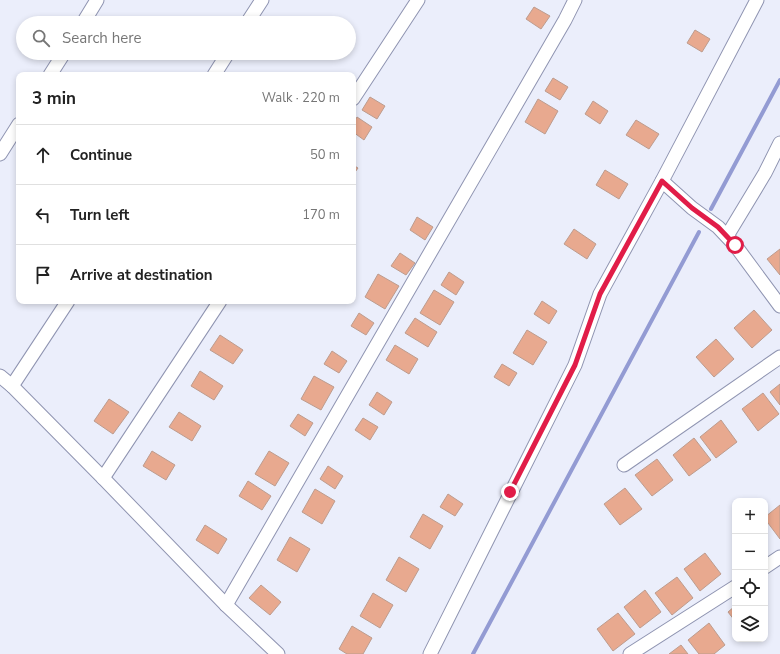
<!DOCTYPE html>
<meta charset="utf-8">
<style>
:root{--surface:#fff;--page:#f6f6f6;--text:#222;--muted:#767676;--line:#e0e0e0}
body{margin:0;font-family:"Nunito Sans",sans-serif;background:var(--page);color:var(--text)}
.controls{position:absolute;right:12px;bottom:12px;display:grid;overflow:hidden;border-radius:8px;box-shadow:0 2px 6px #0003}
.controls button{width:36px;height:36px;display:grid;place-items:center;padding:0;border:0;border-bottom:1px solid var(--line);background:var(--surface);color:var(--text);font:20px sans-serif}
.stop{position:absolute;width:12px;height:12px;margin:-9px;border:3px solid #e11d48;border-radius:50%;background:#fff}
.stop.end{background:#e11d48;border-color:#fff;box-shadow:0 1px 4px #0008}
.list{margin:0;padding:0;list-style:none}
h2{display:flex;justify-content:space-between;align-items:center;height:52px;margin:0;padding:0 16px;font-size:17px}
h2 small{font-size:13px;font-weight:400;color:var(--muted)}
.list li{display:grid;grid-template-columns:26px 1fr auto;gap:12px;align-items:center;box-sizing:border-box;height:60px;padding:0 16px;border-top:1px solid var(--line)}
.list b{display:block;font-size:15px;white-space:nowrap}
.list em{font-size:13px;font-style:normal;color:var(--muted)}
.icon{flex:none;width:22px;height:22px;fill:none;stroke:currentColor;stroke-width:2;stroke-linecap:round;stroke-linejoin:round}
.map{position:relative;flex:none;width:780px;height:654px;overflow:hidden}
.search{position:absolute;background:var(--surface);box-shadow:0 2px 6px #0003;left:16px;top:16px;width:340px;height:44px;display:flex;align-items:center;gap:10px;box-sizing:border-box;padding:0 14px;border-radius:22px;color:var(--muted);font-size:15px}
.panel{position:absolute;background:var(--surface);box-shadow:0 2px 6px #0003;left:16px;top:72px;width:340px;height:232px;border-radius:8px}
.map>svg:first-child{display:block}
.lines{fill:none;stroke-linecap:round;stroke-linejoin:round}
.stream{stroke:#939bd3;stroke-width:4}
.building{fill:#e8a98f;stroke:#bd9c8e}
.minor-casing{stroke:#8f94b1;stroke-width:15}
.minor{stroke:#fff;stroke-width:13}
.route{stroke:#e11d48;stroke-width:5}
</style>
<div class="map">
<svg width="780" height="654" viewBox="0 0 780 654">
<rect width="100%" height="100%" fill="#ebeefb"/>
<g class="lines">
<g class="stream">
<polyline points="711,209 780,80"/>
<polyline points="473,654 699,232"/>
</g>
</g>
<g class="building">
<polygon points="534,7 550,16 541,29 526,19"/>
<polygon points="695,30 710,39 702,52 687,43"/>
<polygon points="553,78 568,87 560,100 545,91"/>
<polygon points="370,97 385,106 377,119 362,110"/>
<polygon points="538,99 558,111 545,134 525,122"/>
<polygon points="593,101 608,111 600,124 585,114"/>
<polygon points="357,117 372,127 364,140 353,132 353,124"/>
<polygon points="636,120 659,134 649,149 626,135"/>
<polygon points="353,165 358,168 353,175"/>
<polygon points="605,170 628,184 619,199 596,185"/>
<polygon points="417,217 433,227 425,240 410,230"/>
<polygon points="574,229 596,244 587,259 564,244"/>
<polygon points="780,249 780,275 767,259"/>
<polygon points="400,253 415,263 406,275 391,266"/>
<polygon points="449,272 464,282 456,295 441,285"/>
<polygon points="378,274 399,286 385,309 365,297"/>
<polygon points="434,290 454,302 440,325 420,313"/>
<polygon points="542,301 557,311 549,324 534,314"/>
<polygon points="754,310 772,330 752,348 734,328"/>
<polygon points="359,313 374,323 366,335 351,326"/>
<polygon points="415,318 437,332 428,347 405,333"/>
<polygon points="527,330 547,342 533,365 513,353"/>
<polygon points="220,335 243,350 233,364 210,350"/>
<polygon points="716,339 734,359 714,377 696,357"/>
<polygon points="395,345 418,359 409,374 386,360"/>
<polygon points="332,351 347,361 339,373 324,364"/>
<polygon points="502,364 517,373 509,386 494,377"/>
<polygon points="200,371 223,386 214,400 191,386"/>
<polygon points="314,376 334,387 321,410 301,399"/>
<polygon points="780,384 780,405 770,392"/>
<polygon points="377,392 392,402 384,415 369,405"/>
<polygon points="763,393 779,414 758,431 742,409"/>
<polygon points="109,399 129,412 113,434 94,421"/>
<polygon points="179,412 201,426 192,441 169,427"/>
<polygon points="298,414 313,423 305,436 290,426"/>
<polygon points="363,418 378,427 370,440 355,430"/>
<polygon points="721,420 737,442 716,458 700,437"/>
<polygon points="694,438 711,460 689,476 673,455"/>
<polygon points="152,451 175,465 166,480 143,466"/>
<polygon points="269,451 289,463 275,486 255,474"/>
<polygon points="657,459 673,480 652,496 635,475"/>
<polygon points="328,466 343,476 335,489 320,479"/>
<polygon points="248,481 271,496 262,510 239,496"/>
<polygon points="625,488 642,509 620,525 604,504"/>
<polygon points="315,489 335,501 322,524 302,512"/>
<polygon points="448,494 463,504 455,516 440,507"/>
<polygon points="780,505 780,539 765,519 765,517"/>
<polygon points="423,514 443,526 430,549 410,537"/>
<polygon points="205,525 227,539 218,554 196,540"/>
<polygon points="290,537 310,549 297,572 277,560"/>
<polygon points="705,553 721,574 700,591 684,569"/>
<polygon points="399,557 419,569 406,592 386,580"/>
<polygon points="677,577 693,598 672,615 655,593"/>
<polygon points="261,585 281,602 270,615 249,598"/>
<polygon points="645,590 661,612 640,628 624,607"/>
<polygon points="373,593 393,605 380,628 360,616"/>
<polygon points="735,606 735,621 728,612"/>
<polygon points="618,613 635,634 613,651 597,629"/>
<polygon points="709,623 725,645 714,654 699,654 688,640"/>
<polygon points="352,626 372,638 363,654 347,654 339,649"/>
<polygon points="681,645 688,654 669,654"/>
</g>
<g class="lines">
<defs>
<g id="minor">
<polyline points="83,23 97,0"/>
<polyline points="247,23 262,0"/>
<polyline points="50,75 64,53"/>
<polyline points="214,75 228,53"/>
<polyline points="353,99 418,0"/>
<polyline points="0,154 19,124"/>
<polyline points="662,181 692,208 718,227 735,245 780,306"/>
<polyline points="727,236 765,173 780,143"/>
<polyline points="0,376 12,386 103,478 226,605 278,654"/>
<polyline points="12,386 68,301"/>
<polyline points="624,465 780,357"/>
<polyline points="103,478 220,301"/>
<polyline points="765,567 780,557"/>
<polyline points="226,605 565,20 575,0"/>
<polyline points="430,654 575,365 600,294 662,181 757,0"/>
<polyline points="630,654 735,587"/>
</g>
</defs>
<use href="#minor" class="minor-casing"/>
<use href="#minor" class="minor"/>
</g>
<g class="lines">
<polyline class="route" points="510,492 575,365 600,294 662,181 692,208 718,227 735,245"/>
</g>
</svg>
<div class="controls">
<button>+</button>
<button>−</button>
<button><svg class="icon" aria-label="locate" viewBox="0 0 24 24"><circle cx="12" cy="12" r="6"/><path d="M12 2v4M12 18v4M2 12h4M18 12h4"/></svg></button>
<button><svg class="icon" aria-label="layers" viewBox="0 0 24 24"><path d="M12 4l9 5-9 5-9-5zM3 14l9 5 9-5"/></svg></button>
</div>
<div class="stop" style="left:735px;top:245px"></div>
<div class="stop end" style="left:510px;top:492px"></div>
<div class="search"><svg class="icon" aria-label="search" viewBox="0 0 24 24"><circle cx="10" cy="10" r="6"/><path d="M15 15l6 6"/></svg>Search here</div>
<section class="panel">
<h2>3 min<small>Walk · 220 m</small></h2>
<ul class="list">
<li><svg class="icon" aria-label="ahead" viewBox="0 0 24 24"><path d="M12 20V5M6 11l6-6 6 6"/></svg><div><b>Continue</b></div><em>50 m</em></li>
<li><svg class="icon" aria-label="left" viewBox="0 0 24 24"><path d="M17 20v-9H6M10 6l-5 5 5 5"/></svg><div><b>Turn left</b></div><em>170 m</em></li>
<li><svg class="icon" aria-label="arrive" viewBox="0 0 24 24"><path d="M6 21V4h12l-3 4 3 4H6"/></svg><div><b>Arrive at destination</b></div></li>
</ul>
</section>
</div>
